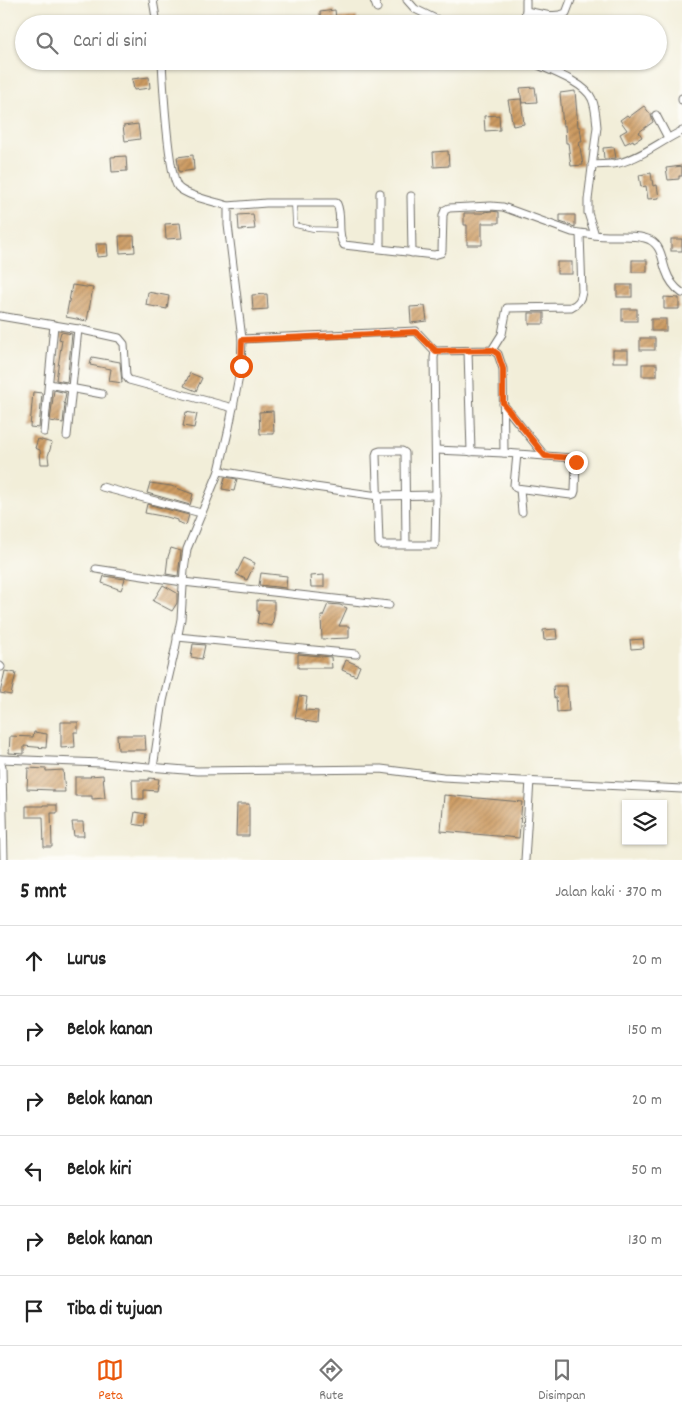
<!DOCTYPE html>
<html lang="id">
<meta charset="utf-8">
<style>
:root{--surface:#fff;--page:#f2f2f2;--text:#222;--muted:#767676;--line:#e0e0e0;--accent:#ea580c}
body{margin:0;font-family:Dekko,sans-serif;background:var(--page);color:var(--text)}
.controls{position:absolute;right:15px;bottom:15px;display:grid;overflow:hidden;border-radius:0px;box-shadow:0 1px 4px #0004}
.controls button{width:45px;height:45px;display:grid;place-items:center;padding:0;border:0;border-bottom:1px solid var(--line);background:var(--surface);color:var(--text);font:25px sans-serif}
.stop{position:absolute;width:15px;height:15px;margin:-11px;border:4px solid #ea580c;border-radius:50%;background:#fff}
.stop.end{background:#ea580c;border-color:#fff;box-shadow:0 1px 5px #0008}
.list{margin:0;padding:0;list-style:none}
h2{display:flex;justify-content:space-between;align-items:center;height:65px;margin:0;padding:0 20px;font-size:21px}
h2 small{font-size:16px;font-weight:400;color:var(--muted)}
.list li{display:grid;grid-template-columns:32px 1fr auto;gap:15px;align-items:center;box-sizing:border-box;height:70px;padding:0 20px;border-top:1px solid var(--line)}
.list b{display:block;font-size:19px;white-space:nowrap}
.list em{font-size:16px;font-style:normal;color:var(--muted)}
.icon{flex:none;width:28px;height:28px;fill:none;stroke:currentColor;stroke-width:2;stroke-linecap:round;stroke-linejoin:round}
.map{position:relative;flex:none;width:682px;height:860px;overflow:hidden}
.search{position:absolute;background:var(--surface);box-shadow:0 1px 4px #0004;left:15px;right:15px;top:15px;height:55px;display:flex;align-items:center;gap:12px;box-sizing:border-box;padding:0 18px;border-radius:28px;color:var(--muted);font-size:19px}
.sheet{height:485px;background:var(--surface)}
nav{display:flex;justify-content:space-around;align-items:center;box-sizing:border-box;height:70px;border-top:1px solid var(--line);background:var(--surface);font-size:14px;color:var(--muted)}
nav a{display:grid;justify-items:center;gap:2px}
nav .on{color:var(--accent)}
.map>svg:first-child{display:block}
.building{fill:url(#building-hatch)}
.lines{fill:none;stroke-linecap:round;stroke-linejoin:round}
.lane-casing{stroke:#716f68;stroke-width:5.5}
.street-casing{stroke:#716f68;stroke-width:9}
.lane{stroke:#fff;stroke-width:4}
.street{stroke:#fff;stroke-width:7}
.route{stroke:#ea580c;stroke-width:6}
</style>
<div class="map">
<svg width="682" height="860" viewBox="0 0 682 860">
<defs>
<pattern id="building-hatch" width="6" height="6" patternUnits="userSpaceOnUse" patternTransform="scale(1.25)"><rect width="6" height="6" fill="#cd9b62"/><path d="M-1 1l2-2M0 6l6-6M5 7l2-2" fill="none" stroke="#a77f51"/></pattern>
</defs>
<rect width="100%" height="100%" fill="#fdfcf7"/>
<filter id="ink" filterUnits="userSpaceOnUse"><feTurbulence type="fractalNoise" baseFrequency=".02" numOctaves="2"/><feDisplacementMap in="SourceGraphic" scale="10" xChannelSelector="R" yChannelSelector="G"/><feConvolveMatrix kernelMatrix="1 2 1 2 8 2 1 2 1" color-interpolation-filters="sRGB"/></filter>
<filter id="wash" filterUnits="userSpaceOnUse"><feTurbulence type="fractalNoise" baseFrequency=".0096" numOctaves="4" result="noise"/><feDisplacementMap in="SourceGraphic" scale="20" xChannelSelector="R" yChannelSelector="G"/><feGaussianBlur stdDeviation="1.12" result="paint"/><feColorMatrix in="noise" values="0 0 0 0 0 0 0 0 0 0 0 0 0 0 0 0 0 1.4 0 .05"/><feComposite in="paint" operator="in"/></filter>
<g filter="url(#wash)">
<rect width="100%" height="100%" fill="#f2eed9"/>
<g id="blocks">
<g class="building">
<polygon points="335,10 336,18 357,17 357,24 321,24 320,12"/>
<polygon points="149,77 150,88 134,90 132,79"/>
<polygon points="535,87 537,102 522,103 520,88"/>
<polygon points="575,91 578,127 580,127 582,142 579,142 583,165 571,166 568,143 566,143 565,125 563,126 560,93"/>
<polygon points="521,99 524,124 513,126 508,100"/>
<polygon points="644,106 651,115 653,122 639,132 642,137 634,142 633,140 625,144 620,134 627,130 620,120 627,115 629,117"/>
<polygon points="499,115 500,130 485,131 484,116"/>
<polygon points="138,124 140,139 125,141 123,126"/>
<polygon points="614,147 616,158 604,159 603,148"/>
<polygon points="448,151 449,166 434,167 433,152"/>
<polygon points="193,155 194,170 179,172 177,157"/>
<polygon points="126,156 127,171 112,172 111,157"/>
<polygon points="682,166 682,176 679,176 679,179 668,180 666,168"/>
<polygon points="651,173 653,186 657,185 659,198 648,199 646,186 641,187 639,175"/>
<polygon points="491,211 499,212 499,223 482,223 482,245 467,245 467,225 464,225 464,213 484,213 484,212"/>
<polygon points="253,214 255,229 239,230 238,215"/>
<polygon points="560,215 575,215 575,227 560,222"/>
<polygon points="180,223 182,238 166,239 165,224"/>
<polygon points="119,236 134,236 135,252 120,253"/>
<rect x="671" y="239" width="11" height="12"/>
<polygon points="96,244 107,244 108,256 97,257"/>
<rect x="632" y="260" width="15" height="12"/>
<rect x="557" y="262" width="15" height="12"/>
<polygon points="72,285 93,288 87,321 66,317"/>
<rect x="617" y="285" width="15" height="12"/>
<polygon points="148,292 169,296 167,309 146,305"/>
<polygon points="267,294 268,309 253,310 252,295"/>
<polygon points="664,297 679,298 679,309 664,309"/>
<polygon points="425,306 427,321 411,323 410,307"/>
<rect x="622" y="309" width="15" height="12"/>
<rect x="529" y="313" width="15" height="11"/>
<rect x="651" y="319" width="15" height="12"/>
<polygon points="61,332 72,334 67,382 56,380 62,340 59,339"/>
<rect x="640" y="338" width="15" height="12"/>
<rect x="613" y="350" width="15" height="12"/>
<polygon points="92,357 120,362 122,383 109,381 111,369 90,365"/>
<rect x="642" y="364" width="15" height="12"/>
<polygon points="190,373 202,378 196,391 184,386"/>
<polygon points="54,390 66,393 64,403 65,404 63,423 50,421"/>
<polygon points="33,392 42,393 39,428 30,427"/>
<polygon points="273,411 274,434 260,434 259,412"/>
<polygon points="186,412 197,414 194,428 183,426"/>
<polygon points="38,439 52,443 48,456 49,464 41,464 40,450 35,448"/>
<polygon points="225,477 237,479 234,491 222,489"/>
<polygon points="150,483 171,486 193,494 190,505 147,493"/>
<polygon points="147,504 189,515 186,525 177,522 177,520 167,517 145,513"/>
<polygon points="171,548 181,551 178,576 166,574 168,557"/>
<polygon points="244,558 255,563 247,580 236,574"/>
<polygon points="261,573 287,576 286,588 259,585"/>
<polygon points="324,575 324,587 311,587 310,576"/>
<polygon points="104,576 125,579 121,590 102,583"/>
<polygon points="163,585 177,593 177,603 172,611 153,601"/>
<polygon points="257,600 274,601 274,616 272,626 257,623 259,611 257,611"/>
<polygon points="328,604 340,605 347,608 339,626 349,626 349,638 322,639 321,616 323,616"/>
<polygon points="556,629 557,639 544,640 543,630"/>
<polygon points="643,639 644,648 631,649 630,640"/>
<polygon points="193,644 205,645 202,659 191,657"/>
<polygon points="298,654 331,657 332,668 298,668"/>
<polygon points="346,660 360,666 356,676 342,670"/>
<polygon points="5,671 16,673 11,695 0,693"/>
<polygon points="553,686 567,686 569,711 557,712 556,697 554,698"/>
<polygon points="299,696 307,697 305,710 318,711 317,723 305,721 305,720 295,718"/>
<polygon points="61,722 78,722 78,732 74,732 75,747 61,748"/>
<polygon points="34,732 47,734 46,748 24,746 24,754 9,753 10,736 33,737"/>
<polygon points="117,735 145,735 146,750 118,750"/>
<polygon points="28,768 46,769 46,771 63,770 65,792 53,792 53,790 27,789"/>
<polygon points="103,775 105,798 92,799 92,796 75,796 75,777 91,777 90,776"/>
<polygon points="149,778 159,779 157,791 144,790 144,799 133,799 132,780 149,780"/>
<polygon points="444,795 522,802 519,838 441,831"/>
<polygon points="237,804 249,804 249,836 236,836"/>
<polygon points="43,805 57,805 57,813 51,813 52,847 44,847 43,817 26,817 26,806 43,806"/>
<polygon points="135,812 146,814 144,826 133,824"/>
<polygon points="72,822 83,822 84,836 74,836"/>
</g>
</g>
</g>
<g filter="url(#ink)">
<use href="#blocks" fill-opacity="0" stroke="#716f68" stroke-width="1"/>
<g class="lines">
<defs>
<polyline id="lane" points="294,203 295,225 313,229 340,230"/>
<g id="street">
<polyline points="153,0 157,24"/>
<polyline points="374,0 377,8"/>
<polyline points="407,0 415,9 446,24"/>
<polyline points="526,11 526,0"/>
<path d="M523,24l3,-13c12,2 28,8 40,2l5,-13"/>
<path d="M162,61c1,21 6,114 16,126 8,9 38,15 50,19"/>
<path d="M529,61c17,8 56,21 63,38 4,9 4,19 5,28l-9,73v13l7,22c16,3 42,-2 55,5 12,6 12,21 16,31 3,9 9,17 16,22"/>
<polyline points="682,98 682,100"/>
<polyline points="656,115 668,138"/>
<path d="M592,165c8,-1 18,0 27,-2 23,-6 42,-22 63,-32"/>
<polyline points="411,196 412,253"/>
<polyline points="380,248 380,193"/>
<polyline points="0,316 78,329 119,338 124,344 126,376 129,380 233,408"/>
<path d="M242,339l174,-8 19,20 57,-1 10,-16 5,-26 64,-1c7,-3 10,-7 11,-15l-2,-58"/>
<polyline points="492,350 498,354 503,369 504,453"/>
<polyline points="468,351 471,452"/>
<polyline points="49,384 102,394"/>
<polyline points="503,404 545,456"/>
<polyline points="44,432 54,325"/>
<polyline points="67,436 78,329"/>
<polyline points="436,450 504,453 573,458 576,462 575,491 574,494 571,495 516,488 514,485 517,454"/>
<polyline points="219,471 315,487 378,496 436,495"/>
<polyline points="102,487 201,513"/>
<polyline points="520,489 522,512"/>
<polyline points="406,545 405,453 402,451 380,451 377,452 376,455 379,543 382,545 435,545 436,495 434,358 435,351"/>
<polyline points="96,569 183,582 389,605"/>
<polyline points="177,637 356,654"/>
<polyline points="0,666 1,667"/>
<polyline points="0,759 2,768 4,860"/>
<polyline points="1,759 101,763 197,771 381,769 443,777 682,789"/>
<path d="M153,768l10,-67 12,-51 6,-31 3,-49 3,-21 32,-78 10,-43 12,-62 1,-27 -14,-114v-19l38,-3h70l1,1c6,13 -1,30 7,41l90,10 7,-2 1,-2 1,-36 2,-5 4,-2 42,-2 12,1 69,25 23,3"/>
<polyline points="525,860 530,780"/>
</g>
</defs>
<use href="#lane" class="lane-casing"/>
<use href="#street" class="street-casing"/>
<use href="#lane" class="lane"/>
<use href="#street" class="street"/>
</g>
</g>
<g class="lines" filter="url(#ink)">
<polyline class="route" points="241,366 242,340 416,332 436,351 492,350 498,354 503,369 503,403 545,456 573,458 576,462"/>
</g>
</svg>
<div class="controls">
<button><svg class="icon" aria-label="layers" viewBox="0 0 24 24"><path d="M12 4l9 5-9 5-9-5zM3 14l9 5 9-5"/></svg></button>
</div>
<div class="stop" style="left:241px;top:366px"></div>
<div class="stop end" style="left:576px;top:462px"></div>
<div class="search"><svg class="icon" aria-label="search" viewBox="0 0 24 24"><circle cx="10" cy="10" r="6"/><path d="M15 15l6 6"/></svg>Cari di sini</div>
</div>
<section class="sheet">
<h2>5 mnt<small>Jalan kaki · 370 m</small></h2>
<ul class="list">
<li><svg class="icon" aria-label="ahead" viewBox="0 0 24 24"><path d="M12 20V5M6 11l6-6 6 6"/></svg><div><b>Lurus</b></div><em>20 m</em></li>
<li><svg class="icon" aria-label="right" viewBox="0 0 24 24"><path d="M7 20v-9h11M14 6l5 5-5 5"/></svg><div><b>Belok kanan</b></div><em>150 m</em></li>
<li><svg class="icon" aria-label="right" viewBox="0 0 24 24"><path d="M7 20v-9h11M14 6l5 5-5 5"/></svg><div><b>Belok kanan</b></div><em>20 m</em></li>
<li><svg class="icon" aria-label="left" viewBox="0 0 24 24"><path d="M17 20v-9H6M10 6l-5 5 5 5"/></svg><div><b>Belok kiri</b></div><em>50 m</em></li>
<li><svg class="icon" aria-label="right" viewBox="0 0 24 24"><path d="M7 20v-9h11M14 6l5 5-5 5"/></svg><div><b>Belok kanan</b></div><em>130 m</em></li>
<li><svg class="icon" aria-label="arrive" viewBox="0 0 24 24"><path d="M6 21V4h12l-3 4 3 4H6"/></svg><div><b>Tiba di tujuan</b></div></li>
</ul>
</section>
<nav>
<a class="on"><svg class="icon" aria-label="map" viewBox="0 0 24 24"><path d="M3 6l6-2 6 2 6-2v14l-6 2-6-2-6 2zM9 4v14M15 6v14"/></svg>Peta</a>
<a><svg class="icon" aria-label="directions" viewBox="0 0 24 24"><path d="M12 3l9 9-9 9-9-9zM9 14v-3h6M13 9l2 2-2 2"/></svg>Rute</a>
<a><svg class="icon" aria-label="saved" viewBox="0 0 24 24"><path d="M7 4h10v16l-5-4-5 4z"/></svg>Disimpan</a>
</nav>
